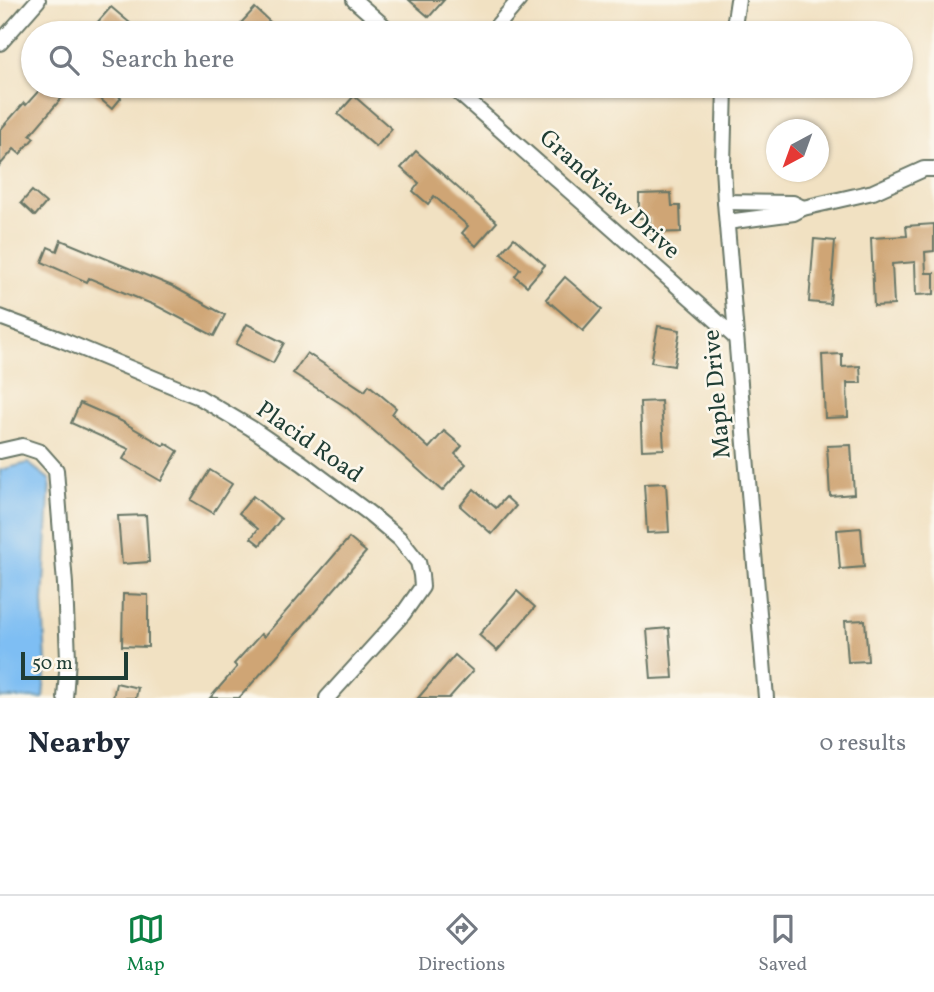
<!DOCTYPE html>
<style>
:root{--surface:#fff;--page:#f2f2f3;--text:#1f2937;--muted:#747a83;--line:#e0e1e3;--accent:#0b8043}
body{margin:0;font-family:Vollkorn,serif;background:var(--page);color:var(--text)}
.compass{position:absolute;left:766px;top:119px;width:63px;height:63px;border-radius:50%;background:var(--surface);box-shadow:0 2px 5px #0004;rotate:221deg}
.scale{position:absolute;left:21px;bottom:18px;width:107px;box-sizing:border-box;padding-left:7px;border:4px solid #1f3d34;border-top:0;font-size:19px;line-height:24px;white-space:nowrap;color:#1f3d34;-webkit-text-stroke:5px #fbf7ec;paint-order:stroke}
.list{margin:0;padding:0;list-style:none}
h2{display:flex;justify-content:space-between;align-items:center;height:91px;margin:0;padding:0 28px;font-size:30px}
h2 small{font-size:23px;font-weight:400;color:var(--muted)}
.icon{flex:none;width:38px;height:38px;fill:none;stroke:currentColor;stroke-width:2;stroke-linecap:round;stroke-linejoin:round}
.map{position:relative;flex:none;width:934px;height:698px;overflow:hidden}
.search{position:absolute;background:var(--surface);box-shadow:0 2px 5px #0004;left:21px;right:21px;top:21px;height:77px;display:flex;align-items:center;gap:18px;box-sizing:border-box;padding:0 24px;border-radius:38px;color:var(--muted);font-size:26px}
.sheet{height:196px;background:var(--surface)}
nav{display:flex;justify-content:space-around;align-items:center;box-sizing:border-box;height:98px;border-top:2px solid var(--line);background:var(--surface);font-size:19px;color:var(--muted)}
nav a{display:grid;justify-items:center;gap:4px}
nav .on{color:var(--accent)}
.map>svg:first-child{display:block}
.water{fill:#7ebef3;stroke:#4e7e94;stroke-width:2}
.building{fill:#cfa575}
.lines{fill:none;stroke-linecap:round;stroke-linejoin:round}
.street-casing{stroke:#687666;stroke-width:18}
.street{stroke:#fff;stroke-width:14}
.labels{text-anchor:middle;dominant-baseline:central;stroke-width:5;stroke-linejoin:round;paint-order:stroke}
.street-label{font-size:24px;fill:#1f3d34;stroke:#fbf7ec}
</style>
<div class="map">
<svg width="934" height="698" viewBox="0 0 934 698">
<rect width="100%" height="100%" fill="#fbf7ec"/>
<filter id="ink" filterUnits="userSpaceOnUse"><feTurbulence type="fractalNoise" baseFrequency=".0143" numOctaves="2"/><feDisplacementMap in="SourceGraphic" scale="14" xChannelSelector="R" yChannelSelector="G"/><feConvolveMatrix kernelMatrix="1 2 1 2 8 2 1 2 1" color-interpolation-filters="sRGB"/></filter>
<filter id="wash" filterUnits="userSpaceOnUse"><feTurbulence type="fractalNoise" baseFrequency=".00686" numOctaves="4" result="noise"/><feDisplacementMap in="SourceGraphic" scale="28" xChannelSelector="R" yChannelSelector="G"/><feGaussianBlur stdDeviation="1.57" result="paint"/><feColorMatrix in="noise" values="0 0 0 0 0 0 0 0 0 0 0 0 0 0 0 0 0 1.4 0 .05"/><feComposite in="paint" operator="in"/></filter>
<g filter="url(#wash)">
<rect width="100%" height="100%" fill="#f1e1c2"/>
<polygon class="water" points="28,463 50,480 43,602 46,664 43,698 0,698 0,470"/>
<g id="blocks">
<g class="building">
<polygon points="409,0 444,0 429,17"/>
<polygon points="111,7 130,23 120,33 88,33"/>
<polygon points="255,8 282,33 253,33 241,23"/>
<polygon points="43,86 72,86 30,135 34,138 20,154 14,149 0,165 0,130 24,103 26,105"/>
<polygon points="85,86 107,86 121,98 112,109"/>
<polygon points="354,96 392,129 376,147 338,114"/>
<polygon points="416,151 497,222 476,246 462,233 468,226 434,196 428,204 413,191 419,183 401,168"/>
<polygon points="32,191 46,203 35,216 21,203"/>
<polygon points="671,193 672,206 680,206 681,232 650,233 650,218 639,218 639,194"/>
<polygon points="934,224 934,251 925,252 926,273 934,273 934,294 916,295 915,262 892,264 894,305 874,306 871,238 907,236 906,226"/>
<polygon points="514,238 545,265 527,286 515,276 520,269 501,253"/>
<polygon points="814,239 835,241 830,304 809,302"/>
<polygon points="61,240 172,286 225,315 214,336 159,307 89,278 87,282 42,262 48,247 57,251"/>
<polygon points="565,277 602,309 583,331 546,299"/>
<polygon points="247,324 284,343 273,363 236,344"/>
<polygon points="658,326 680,330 674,366 651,362"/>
<polygon points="307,353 365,391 369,385 396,408 392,414 429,448 444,431 462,446 455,454 466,464 442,491 402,455 346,407 293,373"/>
<polygon points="842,354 842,367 860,366 861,383 847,383 848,417 825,418 822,355"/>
<polygon points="661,401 664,449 642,450 640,402"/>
<polygon points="80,403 121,421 164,446 165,443 178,451 161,481 123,459 129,449 71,423"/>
<polygon points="851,445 854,494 830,496 827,446"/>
<polygon points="210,470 232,484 213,513 191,500"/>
<polygon points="666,483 669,532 647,533 644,484"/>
<polygon points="474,489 496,508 506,497 516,506 492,534 460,506"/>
<polygon points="253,496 281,519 260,545 251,538 258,529 239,513"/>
<polygon points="146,515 149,562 122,564 118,516"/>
<polygon points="861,528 864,567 840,569 837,530"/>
<polygon points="349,538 366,552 289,642 239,698 210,698 237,667 234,664 261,634 264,637"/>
<polygon points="517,591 535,607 497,651 479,635"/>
<polygon points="123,594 148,595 148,647 122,646"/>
<polygon points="865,620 868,661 848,662 845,621"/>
<polygon points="669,628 673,678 651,679 647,630"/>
<polygon points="455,655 473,671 449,698 418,698"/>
<polygon points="116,683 138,688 136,698 113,698"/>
</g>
</g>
</g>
<g filter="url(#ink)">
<use href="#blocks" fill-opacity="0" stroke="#687666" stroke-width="2"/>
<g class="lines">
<defs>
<g id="street">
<polyline points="354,0 392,33"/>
<polyline points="491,33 519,0"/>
<polyline points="733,33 738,0"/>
<polyline points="0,43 38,0"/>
<polyline points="451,86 736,338"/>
<polyline points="725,86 723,165 725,202 766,698"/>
<polyline points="725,202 793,203 803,208"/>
<polyline points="727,222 794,213 803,208 873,192 924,169 934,169"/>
<polyline points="0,317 62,340 199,397 251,428 302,463 369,513 400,539 418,562 421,575 422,587 403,614 327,698"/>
<polyline points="0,451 22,446 40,452 56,470 65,584 68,659 65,698"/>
</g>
</defs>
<use href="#street" class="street-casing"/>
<use href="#street" class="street"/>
</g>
</g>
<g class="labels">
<g class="street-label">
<text transform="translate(609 195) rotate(42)">Grandview Drive</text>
<text transform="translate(718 394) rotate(-95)">Maple Drive</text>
<text transform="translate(309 443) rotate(35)">Placid Road</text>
</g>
</g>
</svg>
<svg class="compass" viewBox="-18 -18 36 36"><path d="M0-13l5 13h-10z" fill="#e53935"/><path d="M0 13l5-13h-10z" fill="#747a83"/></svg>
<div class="scale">50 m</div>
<div class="search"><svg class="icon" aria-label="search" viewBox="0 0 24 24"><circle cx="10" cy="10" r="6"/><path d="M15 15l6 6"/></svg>Search here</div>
</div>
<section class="sheet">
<h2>Nearby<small>0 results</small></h2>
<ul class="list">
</ul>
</section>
<nav>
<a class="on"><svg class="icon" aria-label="map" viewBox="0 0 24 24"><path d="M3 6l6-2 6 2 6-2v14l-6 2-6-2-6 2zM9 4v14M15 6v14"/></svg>Map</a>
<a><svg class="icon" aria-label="directions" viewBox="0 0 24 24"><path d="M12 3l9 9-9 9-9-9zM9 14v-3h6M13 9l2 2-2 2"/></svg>Directions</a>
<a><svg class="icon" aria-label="saved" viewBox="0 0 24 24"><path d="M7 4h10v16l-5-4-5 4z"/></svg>Saved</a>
</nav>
